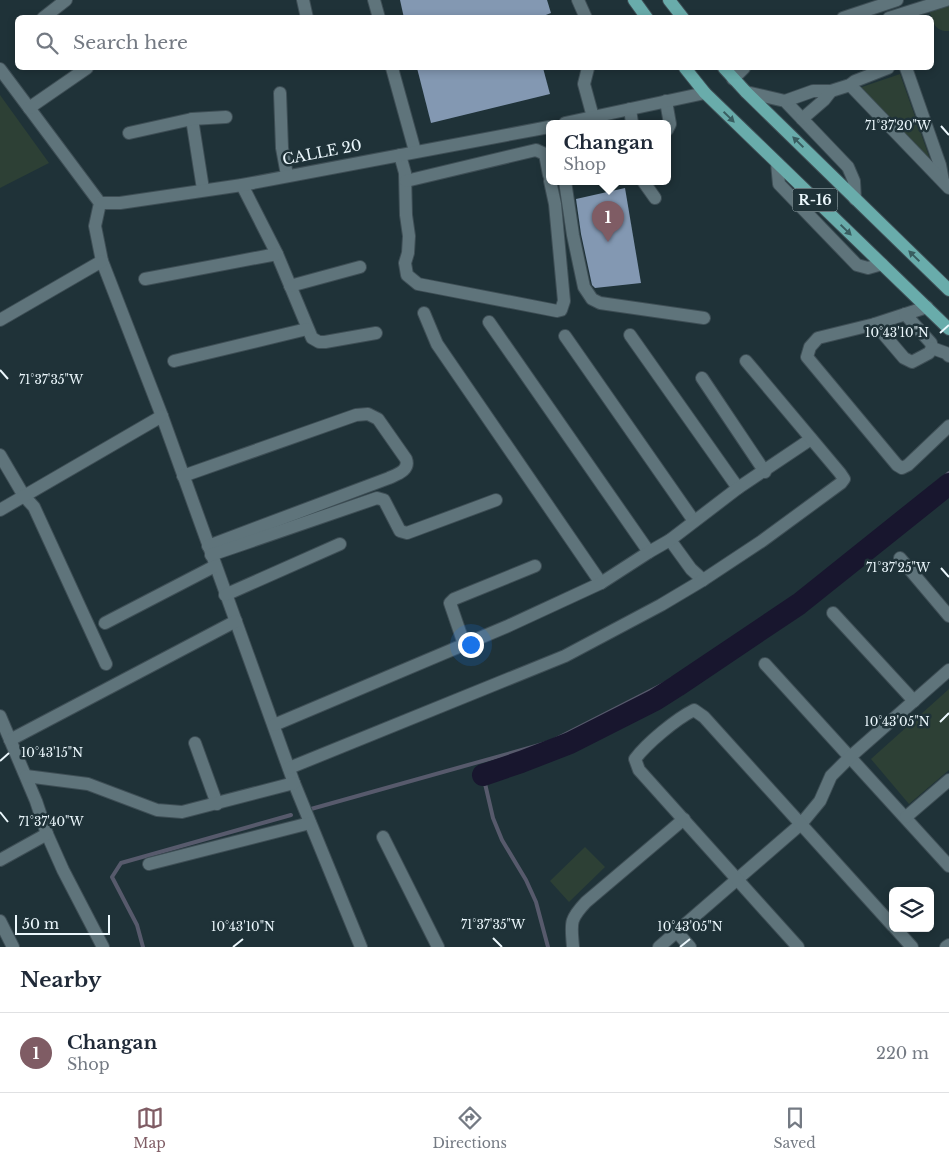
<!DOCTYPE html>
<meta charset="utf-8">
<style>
:root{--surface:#fff;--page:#f2f2f3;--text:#1f2937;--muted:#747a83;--line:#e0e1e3;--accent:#7f5c64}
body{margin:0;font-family:"Libre Baskerville",serif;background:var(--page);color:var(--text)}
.controls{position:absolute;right:15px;bottom:15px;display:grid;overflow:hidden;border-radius:8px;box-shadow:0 2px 8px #0003}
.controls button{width:45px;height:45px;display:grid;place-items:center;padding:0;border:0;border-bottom:1px solid var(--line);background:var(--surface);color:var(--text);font:25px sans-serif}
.scale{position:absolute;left:15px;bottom:12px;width:95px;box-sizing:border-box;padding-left:5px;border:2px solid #ebf7fc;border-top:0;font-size:14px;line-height:18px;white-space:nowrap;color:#ebf7fc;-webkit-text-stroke:4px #1f3238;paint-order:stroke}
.you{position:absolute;left:470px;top:644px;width:18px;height:18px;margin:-12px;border:4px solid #fff;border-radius:50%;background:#1a73e8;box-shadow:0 0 0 8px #1a73e833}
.badge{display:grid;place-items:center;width:32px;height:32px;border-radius:50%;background:var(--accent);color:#fff;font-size:16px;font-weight:700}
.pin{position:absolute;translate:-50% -41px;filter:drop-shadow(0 1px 2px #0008)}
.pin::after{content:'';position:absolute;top:26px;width:18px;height:15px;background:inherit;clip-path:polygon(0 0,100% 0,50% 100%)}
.popup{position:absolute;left:546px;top:120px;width:125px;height:65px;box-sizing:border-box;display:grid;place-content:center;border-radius:8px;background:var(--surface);filter:drop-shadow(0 1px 4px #0005);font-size:16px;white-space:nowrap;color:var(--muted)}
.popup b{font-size:19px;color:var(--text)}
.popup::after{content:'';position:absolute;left:50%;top:100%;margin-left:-10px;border:10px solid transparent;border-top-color:var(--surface)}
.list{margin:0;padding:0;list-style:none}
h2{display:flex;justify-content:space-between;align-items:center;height:65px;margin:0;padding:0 20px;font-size:21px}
h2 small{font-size:16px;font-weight:400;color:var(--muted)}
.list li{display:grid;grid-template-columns:32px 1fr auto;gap:15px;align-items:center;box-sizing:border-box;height:80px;padding:0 20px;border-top:1px solid var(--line)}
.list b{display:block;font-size:19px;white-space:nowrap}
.list p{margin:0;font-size:16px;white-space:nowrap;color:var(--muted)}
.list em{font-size:16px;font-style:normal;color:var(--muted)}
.icon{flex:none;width:28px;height:28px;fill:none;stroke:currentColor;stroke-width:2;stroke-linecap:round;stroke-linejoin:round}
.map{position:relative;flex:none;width:949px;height:947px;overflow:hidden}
.search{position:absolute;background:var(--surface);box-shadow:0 2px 8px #0003;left:15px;right:15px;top:15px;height:55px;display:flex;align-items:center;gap:12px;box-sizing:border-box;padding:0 18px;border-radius:8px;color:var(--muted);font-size:19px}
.sheet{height:145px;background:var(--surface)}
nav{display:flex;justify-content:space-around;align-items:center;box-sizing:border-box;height:70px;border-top:1px solid var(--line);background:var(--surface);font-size:14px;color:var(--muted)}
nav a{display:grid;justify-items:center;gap:2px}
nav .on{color:var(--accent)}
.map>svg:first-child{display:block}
.green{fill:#2d4035}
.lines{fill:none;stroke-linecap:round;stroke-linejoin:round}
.stream{stroke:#575a6c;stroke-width:4}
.river{stroke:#18162e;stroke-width:22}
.building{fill:#8398b2}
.minor-casing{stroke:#3e4e55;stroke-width:14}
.major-casing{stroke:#3e4e55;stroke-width:14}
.minor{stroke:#5f747b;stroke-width:12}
.major{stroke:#69acab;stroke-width:12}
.oneway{fill:#395d60}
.ticks{fill:none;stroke:#ebf7fc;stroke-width:2}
.labels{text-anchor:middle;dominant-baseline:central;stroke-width:5;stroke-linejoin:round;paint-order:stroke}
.shield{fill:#1f3238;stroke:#aebcc1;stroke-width:1}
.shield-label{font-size:14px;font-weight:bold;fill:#ebf7fc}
.street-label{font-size:15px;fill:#ebf7fc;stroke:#1f3238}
.ticks-label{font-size:12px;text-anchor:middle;fill:#ebf7fc;stroke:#1f3238;stroke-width:5;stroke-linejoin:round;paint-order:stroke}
</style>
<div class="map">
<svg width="949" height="947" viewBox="0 0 949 947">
<rect width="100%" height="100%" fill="#1f3238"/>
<g class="green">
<path d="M949,1v30c-16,1 -17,-12 -21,-25z"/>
<polygon points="900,74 931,162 859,88"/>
<polygon points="0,95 49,163 0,188"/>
<polygon points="949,689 949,770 909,804 871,759"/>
<polygon points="585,847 605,867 569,902 550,881"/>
</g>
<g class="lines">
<g class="stream">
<polyline points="483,775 493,818 502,840 526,880 536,902 548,947"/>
<polyline points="311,809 550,742 695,668 797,598 949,473"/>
<polyline points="143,947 137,925 112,877 121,863 291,815"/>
</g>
<polyline class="river" points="483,775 521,762 570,743 655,700 677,686 799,604 949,484"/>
</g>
<g class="building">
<polygon points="400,0 547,0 551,13 538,18 404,18"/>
<polygon points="417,68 543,68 550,94 431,123"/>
<polygon points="625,188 641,283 595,288 592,285 581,234 576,199"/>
</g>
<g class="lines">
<defs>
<g id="minor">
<polyline points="303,0 307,18"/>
<polyline points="374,0 379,18"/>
<polyline points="578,0 586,18"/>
<polyline points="43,18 66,0"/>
<polyline points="843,18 897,0"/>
<polyline points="889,18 946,0"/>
<polyline points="392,68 415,151"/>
<polyline points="588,68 584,84 593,117"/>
<polyline points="906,68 940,165 943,181"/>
<polyline points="0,69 100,203 95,226 102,261 162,416 294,783 361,947"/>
<polyline points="733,79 744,68"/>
<polyline points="850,85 949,188"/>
<polyline points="746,92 785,101 848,167 854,181 855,199"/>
<polyline points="280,93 282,148 287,175"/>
<polyline points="666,101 670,124 667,130"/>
<polyline points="785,101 813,91 831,91 850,85 855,81 888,68"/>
<polyline points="29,108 87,68"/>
<polyline points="630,109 632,123"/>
<polyline points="192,119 203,189"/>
<polyline points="802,119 824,100 831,91"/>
<polyline points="565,123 705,93"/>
<polyline points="129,133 192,119 226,117"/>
<polyline points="400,155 405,173 406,215 409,236 408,253 405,263 407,275 418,284 557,311 561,310 564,301 555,204 550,181"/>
<polyline points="777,163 779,184 857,265 868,268 882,264"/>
<polyline points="406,181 536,150 545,154 549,175"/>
<polyline points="565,181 573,235 584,287 592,299 600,303 704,318"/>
<polyline points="643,181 655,198"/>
<polyline points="242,185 277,254 312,338 319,342 325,342 376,333"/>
<polyline points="100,203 120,203 242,185 549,127"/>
<polyline points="145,279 277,254"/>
<polyline points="290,286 360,267"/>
<polyline points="927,307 875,324 818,338 810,347 807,357 897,465 902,468 908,465 949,426"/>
<polyline points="424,313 437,344 601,583"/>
<polyline points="0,320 102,261"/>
<polyline points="489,322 649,552"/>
<polyline points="875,324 904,358 912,362 929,353 932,348 931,343 905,314"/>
<polyline points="630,335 738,488"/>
<polyline points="565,336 694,521"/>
<polyline points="932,348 946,353 949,356"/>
<polyline points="174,361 307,329"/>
<polyline points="702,378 765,472"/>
<polyline points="0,455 24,496 34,507 106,664"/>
<path d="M183,476l173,-61 12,-1 10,5 28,40c4,11 -8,15 -17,19l-181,68"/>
<polyline points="0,510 162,416"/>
<polyline points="670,540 691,569 703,580"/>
<polyline points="211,555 377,498 384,500 400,531 407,533 496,500"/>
<polyline points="900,558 949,616"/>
<polyline points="225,595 340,544"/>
<polyline points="833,613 914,701"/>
<polyline points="105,623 215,566"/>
<polyline points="464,644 450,603 454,599 535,566"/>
<polyline points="765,664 949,866"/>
<polyline points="0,716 36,801 47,834 63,870 103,947"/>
<polyline points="274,725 508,626 601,583 649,552 670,540 738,488 811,439"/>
<polyline points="10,740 236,621"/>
<polyline points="195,743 217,804"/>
<polyline points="289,768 565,656 661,605 703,580 762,541 841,483 844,479 840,473 746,361"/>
<polyline points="26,776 88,784 157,810 182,812 294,783"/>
<polyline points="906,817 949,780"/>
<polyline points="383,837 438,947"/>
<polyline points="0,860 47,834"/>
<polyline points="149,864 310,823"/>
<polyline points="0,921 13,947"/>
<polyline points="895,928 912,947"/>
<polyline points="677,932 690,947"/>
<path d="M573,947c-2,-24 -4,-27 13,-45l98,-83"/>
<polyline points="659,947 801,824 820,801 831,776 850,757 949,670"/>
<path d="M798,947l-159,-177 -4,-11c12,-16 41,-40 59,-49l10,7 189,209"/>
<polyline points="946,947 949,945"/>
</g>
<g id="major">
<polyline points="634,0 647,18"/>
<polyline points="669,0 683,18"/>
<polyline points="685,68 705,93 949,329"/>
<polyline points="724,68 746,92 949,290"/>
</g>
</defs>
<use href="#minor" class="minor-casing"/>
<use href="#major" class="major-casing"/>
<use href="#minor" class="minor"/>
<use href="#major" class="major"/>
</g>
<defs><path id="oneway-solid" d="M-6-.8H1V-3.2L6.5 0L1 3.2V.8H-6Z" transform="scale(1.25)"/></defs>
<g class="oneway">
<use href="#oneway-solid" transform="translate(729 117) rotate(44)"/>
<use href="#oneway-solid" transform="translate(798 142) rotate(-136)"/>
<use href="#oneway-solid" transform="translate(846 230) rotate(44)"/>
<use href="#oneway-solid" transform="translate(914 256) rotate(-136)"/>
</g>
<path class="ticks" d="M941,126l8,9M940,333l9,-8M0,370l8,9M941,568l8,9M940,722l9,-9M0,761l9,-8M0,812l8,10M493,938l9,9M233,947l10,-8M680,947l10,-8"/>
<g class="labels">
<rect class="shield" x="792.5" y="188.5" width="45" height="23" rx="4"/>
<g class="shield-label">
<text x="815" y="200">R-16</text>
</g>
<g class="street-label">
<text transform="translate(322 152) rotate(-11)">CALLE 20</text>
</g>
</g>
<g class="ticks-label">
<text x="898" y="130">71°37'20"W</text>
<text x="897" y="337">10°43'10"N</text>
<text x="51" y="384">71°37'35"W</text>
<text x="898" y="572">71°37'25"W</text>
<text x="897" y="726">10°43'05"N</text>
<text x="52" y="757">10°43'15"N</text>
<text x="51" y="826">71°37'40"W</text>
<text x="493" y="929">71°37'35"W</text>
<text x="243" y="931">10°43'10"N</text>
<text x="690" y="931">10°43'05"N</text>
</g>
</svg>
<div class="controls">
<button><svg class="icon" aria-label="layers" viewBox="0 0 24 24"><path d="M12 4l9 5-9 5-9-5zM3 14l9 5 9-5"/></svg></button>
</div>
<div class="scale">50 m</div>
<div class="you"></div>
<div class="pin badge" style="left:608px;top:242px">1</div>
<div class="popup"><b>Changan</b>Shop</div>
<div class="search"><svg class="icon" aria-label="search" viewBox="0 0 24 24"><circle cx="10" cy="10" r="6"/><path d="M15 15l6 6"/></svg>Search here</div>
</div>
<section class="sheet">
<h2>Nearby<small></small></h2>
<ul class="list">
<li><span class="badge">1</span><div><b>Changan</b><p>Shop</p></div><em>220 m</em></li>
</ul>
</section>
<nav>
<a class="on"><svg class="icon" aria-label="map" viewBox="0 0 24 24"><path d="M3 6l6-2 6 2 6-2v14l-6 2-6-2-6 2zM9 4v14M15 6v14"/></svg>Map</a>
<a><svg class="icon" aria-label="directions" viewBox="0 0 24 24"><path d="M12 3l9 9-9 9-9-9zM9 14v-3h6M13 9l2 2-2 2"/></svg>Directions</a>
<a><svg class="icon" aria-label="saved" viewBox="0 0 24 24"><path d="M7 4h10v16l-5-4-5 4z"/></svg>Saved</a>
</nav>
